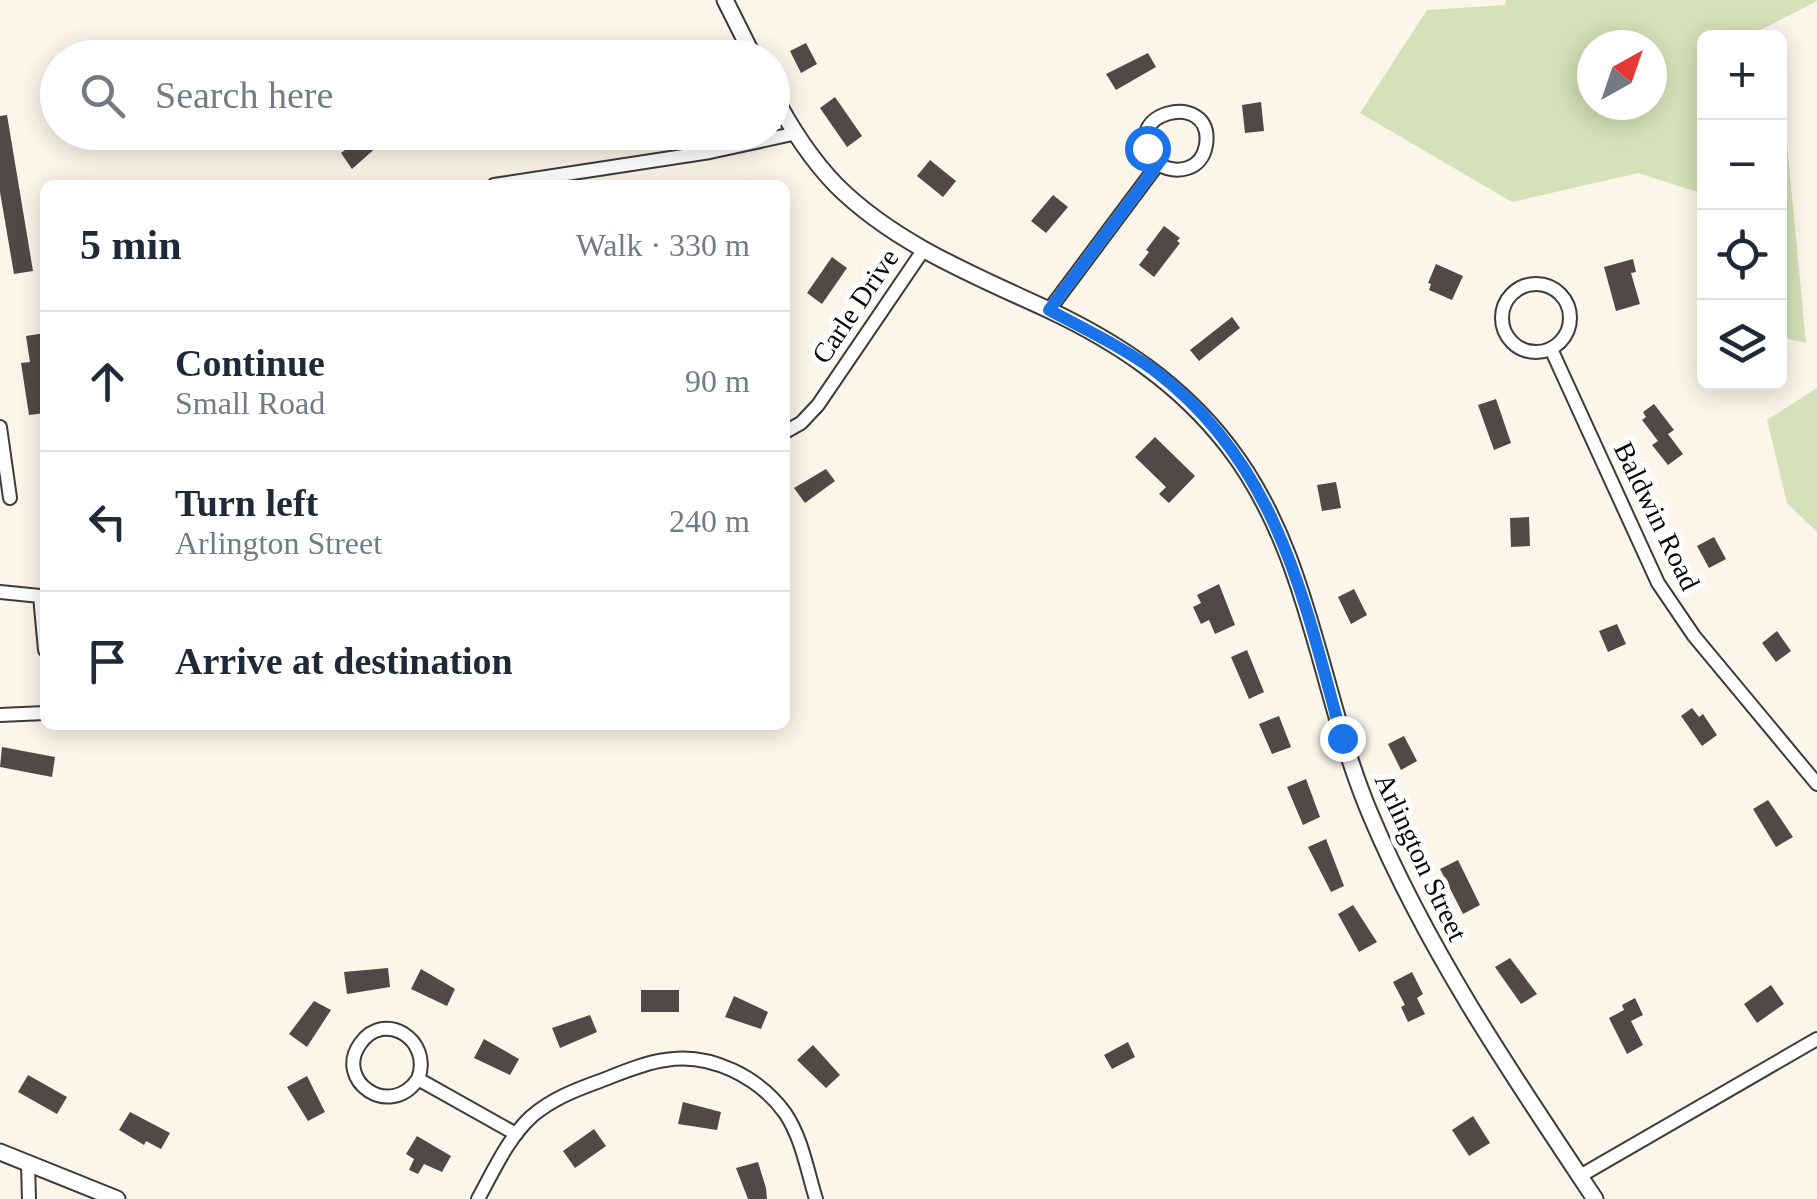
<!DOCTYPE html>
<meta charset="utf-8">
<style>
:root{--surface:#fff;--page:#f2f2f3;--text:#1f2937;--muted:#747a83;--line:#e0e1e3}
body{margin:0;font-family:Georgia,serif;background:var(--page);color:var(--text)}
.controls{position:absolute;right:30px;top:30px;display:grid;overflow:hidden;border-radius:15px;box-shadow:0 5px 25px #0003}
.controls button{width:90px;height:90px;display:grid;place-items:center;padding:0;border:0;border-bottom:2px solid var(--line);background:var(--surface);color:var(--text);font:50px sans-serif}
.compass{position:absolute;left:1577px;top:30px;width:90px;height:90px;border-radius:50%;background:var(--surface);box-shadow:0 5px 25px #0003;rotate:40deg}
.stop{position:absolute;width:30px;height:30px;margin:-22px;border:8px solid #1a73e8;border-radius:50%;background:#fff}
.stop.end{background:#1a73e8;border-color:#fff;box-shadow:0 2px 10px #0008}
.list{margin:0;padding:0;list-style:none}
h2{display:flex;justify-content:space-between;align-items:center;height:130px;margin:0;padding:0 40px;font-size:42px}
h2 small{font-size:32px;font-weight:400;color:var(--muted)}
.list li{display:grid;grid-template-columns:65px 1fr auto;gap:30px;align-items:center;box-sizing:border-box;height:140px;padding:0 40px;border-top:2px solid var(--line)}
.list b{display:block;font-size:38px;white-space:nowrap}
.list p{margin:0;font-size:32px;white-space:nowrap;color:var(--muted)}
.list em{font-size:32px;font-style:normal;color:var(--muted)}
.icon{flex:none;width:55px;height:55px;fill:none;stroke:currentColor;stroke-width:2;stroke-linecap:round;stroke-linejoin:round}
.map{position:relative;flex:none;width:1817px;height:1199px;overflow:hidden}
.search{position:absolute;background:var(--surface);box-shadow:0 5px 25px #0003;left:40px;top:40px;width:750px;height:110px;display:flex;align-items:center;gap:25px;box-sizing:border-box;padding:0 35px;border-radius:55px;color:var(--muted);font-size:38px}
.panel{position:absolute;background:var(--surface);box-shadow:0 5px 25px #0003;left:40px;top:180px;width:750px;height:550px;border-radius:15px}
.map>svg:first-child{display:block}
.green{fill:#d5e1b8;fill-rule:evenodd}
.building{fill:#514947}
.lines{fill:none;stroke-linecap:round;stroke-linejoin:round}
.minor-casing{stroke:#3c3c3c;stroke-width:16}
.tertiary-casing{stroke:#3c3c3c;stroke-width:19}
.minor{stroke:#fff;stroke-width:12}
.tertiary{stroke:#fff;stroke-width:15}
.route{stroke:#1a73e8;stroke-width:12}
.labels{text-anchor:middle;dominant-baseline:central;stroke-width:10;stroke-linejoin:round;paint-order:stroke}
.street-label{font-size:28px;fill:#090909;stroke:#fff}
</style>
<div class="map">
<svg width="1817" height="1199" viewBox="0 0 1817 1199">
<rect width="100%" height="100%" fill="#fcf5e9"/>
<g class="green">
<path d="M1506,0h311v1l-70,36 -43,1v156l-66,-21 -126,29 -152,-89 67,-103 78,-5zM1592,45h60v60h-60z"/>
<polygon points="1780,132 1787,144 1806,343 1780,337"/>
<polygon points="1817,388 1817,532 1787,503 1767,420"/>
</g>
<g class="building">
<polygon points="806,43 817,64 801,73 790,51"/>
<polygon points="1148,53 1156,67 1116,90 1106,74"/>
<polygon points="835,97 862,136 847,147 820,108"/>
<polygon points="1261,102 1264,131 1245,133 1242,105"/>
<polygon points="7,115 33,271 14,274 0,192 0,116"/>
<polygon points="369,132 379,145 352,169 341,153"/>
<polygon points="930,160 956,181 943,197 917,176"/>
<polygon points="1053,195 1068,207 1046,233 1031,221"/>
<polygon points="1164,226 1180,238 1177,241 1180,243 1154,277 1139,265 1149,252 1146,250"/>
<polygon points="832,257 847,268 822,304 807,293"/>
<polygon points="1633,259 1636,272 1631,273 1640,304 1616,311 1604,267"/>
<polygon points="1436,264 1463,276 1452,300 1429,290 1431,284 1428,283"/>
<polygon points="1232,317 1240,328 1199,361 1190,350"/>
<polygon points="45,333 45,413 29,415 21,363 30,362 26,336"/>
<polygon points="1496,399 1511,443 1494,450 1478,405"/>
<polygon points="1654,404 1674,430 1668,434 1683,454 1668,465 1652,445 1658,441 1642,420 1646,417 1643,412"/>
<polygon points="1155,437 1195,476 1169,503 1159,494 1166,487 1135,457"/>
<polygon points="826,469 835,481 805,503 794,488"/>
<polygon points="1336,482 1341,508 1322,511 1317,485"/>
<polygon points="1529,517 1530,546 1511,547 1510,518"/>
<polygon points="1714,537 1726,559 1709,568 1697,546"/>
<polygon points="1219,584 1235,625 1215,634 1209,620 1201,624 1193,607 1201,603 1197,595"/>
<polygon points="1354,589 1367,615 1351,624 1338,597"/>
<polygon points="1617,624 1626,644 1608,652 1599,631"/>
<polygon points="1777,631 1791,651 1776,662 1762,643"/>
<polygon points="1247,650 1264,692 1249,699 1231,657"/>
<polygon points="1692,708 1699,717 1703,714 1717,735 1702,746 1681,716"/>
<polygon points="1279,716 1291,747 1272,754 1259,724"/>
<polygon points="1404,736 1417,761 1401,770 1388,744"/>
<polygon points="2,747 55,757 52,777 0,767"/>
<polygon points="1306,779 1320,817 1303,825 1287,787"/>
<polygon points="1768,800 1793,837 1776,847 1753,809"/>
<polygon points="1326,839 1344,886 1331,892 1308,847"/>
<polygon points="1458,860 1480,905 1463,914 1440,869"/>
<polygon points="1353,905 1377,942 1359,952 1338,914"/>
<polygon points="1510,958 1537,994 1521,1004 1495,967"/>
<polygon points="388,968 390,987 347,994 344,972"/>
<polygon points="421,969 455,989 447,1006 411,989"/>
<polygon points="1412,972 1423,994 1417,998 1425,1014 1408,1022 1401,1007 1405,1005 1393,982"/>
<polygon points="1771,985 1784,1004 1757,1023 1744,1004"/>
<rect x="641" y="990" width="38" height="22"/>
<polygon points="734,996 768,1012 761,1029 725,1017"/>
<polygon points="1635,998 1643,1015 1631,1021 1643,1045 1627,1054 1609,1018 1624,1010 1622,1005"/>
<polygon points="314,1001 331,1010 307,1047 289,1034"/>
<polygon points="590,1015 597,1032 560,1048 552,1028"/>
<polygon points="484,1039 519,1059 510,1075 474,1058"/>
<polygon points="1128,1042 1135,1057 1112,1069 1104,1055"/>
<polygon points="813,1045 840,1075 826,1088 797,1060"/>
<polygon points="28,1075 67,1097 57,1114 18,1092"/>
<polygon points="307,1076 325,1112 308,1121 287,1087"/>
<polygon points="683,1102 721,1112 717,1130 678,1124"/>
<polygon points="130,1112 170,1133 161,1149 146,1141 144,1145 119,1130"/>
<polygon points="1473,1116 1490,1143 1469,1156 1452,1130"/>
<polygon points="594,1129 606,1146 575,1168 563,1151"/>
<polygon points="417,1136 451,1156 442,1172 424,1164 418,1174 409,1170 414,1159 406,1154"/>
<polygon points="758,1162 766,1188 767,1199 748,1199 736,1168"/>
</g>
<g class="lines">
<defs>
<g id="minor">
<polyline points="494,185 710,152 797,133"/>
<circle cx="1536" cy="318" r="34"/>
<path d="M1049,310l109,-146c19,11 44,6 48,-19 9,-58 -96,-32 -48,19"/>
<polyline points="1551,349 1658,583 1694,636 1817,784"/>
<polyline points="0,427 10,498"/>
<polyline points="785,432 801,423 818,405 924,249"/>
<polyline points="0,592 40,596 45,650"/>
<polyline points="0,715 45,713"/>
<path d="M418,1079c-28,41 -84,2 -58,-35 24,-35 73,-4 58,35l98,55"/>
<polyline points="28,1164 29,1199"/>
<polyline points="1580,1176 1817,1039"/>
<path d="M478,1199c16,-29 30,-61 54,-83 20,-17 43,-26 68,-35 21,-8 43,-18 65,-21 45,-8 94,17 120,53 17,25 22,57 31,86"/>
</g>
<g id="tertiary">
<polyline points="725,0 754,58"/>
<path d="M772,92c17,33 38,66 64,93 59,59 140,91 213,125 70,33 132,75 179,136 83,107 91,248 143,370 58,137 142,260 224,383"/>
<polyline points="0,1152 117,1199"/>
</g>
</defs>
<use href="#minor" class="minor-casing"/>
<use href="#tertiary" class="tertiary-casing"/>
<use href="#minor" class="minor"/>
<use href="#tertiary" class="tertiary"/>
</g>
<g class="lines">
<path class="route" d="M1147,148l11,16 -109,146c36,19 73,37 106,61 122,93 149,227 187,367"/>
</g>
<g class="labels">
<g class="street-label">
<text transform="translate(855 306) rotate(-56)">Carle Drive</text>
<text transform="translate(1657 516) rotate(64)">Baldwin Road</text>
<text transform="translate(1421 857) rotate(65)">Arlington Street</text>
</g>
</g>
</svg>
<div class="controls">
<button>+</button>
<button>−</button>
<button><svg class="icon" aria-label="locate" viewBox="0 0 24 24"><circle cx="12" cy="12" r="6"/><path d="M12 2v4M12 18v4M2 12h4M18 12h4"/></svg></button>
<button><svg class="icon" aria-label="layers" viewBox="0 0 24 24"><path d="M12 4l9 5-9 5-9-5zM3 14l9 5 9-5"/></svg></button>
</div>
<svg class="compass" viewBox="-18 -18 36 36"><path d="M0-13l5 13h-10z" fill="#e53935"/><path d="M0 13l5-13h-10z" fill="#747a83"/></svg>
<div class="stop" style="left:1147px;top:148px"></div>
<div class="stop end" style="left:1342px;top:738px"></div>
<div class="search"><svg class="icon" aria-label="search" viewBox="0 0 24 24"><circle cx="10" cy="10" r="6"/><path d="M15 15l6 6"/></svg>Search here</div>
<section class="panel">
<h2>5 min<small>Walk · 330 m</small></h2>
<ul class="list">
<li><svg class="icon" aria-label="ahead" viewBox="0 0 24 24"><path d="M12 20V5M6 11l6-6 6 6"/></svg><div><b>Continue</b><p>Small Road</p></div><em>90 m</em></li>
<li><svg class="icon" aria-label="left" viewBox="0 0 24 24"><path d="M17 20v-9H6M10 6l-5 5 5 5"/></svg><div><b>Turn left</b><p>Arlington Street</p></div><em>240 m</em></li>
<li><svg class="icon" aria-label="arrive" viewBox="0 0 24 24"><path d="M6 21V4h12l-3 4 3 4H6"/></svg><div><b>Arrive at destination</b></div></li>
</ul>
</section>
</div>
